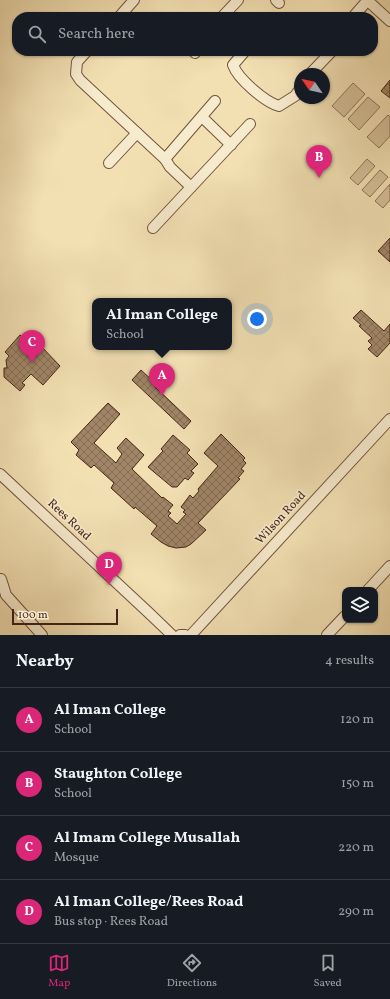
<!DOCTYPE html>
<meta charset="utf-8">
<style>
:root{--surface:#171b24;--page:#242831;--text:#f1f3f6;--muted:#9ea1a6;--line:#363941;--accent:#db2777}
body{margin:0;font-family:Vollkorn,serif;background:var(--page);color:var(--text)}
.controls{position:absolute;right:12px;bottom:12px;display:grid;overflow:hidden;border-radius:8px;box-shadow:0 1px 3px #0004}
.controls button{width:36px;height:36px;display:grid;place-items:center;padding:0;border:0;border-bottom:1px solid var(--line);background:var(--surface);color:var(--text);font:20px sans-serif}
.compass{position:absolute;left:294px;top:68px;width:36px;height:36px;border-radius:50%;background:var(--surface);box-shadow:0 1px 3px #0004;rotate:304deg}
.scale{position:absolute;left:12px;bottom:10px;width:106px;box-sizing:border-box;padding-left:4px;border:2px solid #472415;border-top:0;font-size:11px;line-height:14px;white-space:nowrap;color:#472415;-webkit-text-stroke:3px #f7ebce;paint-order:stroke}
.you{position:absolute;left:257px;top:319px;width:14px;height:14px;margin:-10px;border:3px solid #fff;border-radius:50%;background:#1a73e8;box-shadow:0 0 0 6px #1a73e833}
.badge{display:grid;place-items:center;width:26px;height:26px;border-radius:50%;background:var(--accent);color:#fff;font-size:13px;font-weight:700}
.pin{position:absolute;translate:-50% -33px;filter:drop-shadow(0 1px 2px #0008)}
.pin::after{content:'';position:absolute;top:21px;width:14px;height:12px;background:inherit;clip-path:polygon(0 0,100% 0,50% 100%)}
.popup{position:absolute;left:92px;top:298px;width:140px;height:52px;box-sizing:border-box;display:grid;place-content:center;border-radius:8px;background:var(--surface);filter:drop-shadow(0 1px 3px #0005);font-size:13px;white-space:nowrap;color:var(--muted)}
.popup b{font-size:15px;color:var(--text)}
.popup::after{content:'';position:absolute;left:50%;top:100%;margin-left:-8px;border:8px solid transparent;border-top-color:var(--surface)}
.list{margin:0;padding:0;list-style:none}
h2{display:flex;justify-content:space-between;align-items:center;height:52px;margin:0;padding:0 16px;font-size:17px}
h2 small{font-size:13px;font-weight:400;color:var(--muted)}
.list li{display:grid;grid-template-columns:26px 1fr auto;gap:12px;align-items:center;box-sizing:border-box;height:64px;padding:0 16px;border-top:1px solid var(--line)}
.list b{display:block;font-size:15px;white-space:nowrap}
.list p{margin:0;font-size:13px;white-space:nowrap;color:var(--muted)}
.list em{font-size:13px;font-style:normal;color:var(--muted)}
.icon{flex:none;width:22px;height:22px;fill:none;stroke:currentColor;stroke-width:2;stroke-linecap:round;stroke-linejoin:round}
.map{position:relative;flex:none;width:390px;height:635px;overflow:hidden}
.search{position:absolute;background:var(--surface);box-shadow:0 1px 3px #0004;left:12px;right:12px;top:12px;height:44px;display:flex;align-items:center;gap:10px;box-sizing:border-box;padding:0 14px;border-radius:16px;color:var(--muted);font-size:15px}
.sheet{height:308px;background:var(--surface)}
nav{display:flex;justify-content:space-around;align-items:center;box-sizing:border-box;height:56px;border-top:1px solid var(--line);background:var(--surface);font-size:11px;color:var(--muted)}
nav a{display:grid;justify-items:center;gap:2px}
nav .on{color:var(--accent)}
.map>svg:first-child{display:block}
.green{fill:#d5c098;stroke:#8e7256}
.building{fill:url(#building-cross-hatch);stroke:#472415}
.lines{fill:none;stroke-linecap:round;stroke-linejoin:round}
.minor-casing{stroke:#72533c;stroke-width:12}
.minor{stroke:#f7ebce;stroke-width:10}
.labels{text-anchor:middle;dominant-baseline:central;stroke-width:3.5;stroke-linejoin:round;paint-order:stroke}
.street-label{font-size:12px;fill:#472415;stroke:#f7ebce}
</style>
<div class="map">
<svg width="390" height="635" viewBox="0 0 390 635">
<defs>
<pattern id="building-cross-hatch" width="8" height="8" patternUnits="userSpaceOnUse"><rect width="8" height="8" fill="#a08667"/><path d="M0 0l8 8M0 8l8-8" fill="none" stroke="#846d54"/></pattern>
</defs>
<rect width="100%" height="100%" fill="#f2e0b3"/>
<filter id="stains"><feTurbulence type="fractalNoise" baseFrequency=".005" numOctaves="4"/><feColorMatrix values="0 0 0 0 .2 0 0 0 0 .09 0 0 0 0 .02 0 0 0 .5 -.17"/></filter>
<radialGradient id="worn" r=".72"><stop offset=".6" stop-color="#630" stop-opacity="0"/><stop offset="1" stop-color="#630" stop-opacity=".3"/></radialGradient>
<g class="green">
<polygon points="353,83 365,94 344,117 332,106"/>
<polygon points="368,97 380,107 359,130 348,119"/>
<polygon points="388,115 390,117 390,136 379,148 367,137"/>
<polygon points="367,159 375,166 358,185 350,178"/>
<polygon points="380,170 388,177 370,197 362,190"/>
<polygon points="390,184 390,200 383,208 375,201"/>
</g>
<g class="building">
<polygon points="390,80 390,98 381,91"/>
<polygon points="390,238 390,262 378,251"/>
<polygon points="361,310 384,331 390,324 390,343 377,357 368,349 372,345 368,341 372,338 359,326 361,325 353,318"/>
<polygon points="20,335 29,341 31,339 39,344 60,366 43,385 31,374 22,383 25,385 20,391 4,377 4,368 7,368 6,360 9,356 5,352"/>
<polygon points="141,370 155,383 153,385 191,421 184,429 132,380"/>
<polygon points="108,403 120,414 94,443 116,463 122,454 117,448 126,438 144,455 132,469 162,498 163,497 173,505 168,511 171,513 168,516 177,524 186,514 183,512 185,510 181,507 190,495 193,498 199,491 198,489 218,466 204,453 221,434 245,458 243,460 246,463 241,469 244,471 238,478 240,479 198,523 206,530 191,544 186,547 176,548 168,546 161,542 151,534 157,526 135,507 134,509 111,488 114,483 94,465 91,468 76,455 79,450 71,442"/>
<polygon points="173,435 190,450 187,453 198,464 191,471 194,473 188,480 185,478 177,487 172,487 148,467 163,451 161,449"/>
</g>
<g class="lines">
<defs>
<g id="minor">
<polyline points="276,0 279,3"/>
<polyline points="367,0 390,21"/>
<polyline points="119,17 134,0"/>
<polyline points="222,17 238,0"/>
<polyline points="353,17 367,1"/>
<polyline points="87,51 77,62 76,74 80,80 165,159 170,167 191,187"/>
<path d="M245,51l-12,14c5,14 32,37 46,41l16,-10 5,-7"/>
<polyline points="195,53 196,51"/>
<polyline points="310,74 332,51"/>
<polyline points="202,117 231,145"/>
<polyline points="165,159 215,101"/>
<polyline points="109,163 137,133"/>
<polyline points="153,228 250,124"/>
<polyline points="0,474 149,613 172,635"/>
<polyline points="1,579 6,595 42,635"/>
<polyline points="368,590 390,566"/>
<polyline points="180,635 185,635"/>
<polyline points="191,635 390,419"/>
<polyline points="327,635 345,616"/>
</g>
</defs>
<use href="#minor" class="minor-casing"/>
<use href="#minor" class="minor"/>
</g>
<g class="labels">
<g class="street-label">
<text transform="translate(281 518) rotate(-47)">Wilson Road</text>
<text transform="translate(69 520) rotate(43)">Rees Road</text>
</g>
</g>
<rect width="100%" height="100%" filter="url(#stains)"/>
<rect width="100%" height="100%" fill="url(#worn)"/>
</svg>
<div class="controls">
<button><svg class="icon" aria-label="layers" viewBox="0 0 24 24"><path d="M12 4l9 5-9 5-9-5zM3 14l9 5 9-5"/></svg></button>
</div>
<svg class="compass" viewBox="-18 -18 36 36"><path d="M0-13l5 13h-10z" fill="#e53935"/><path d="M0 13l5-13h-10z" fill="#9ea1a6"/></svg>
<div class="scale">100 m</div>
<div class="you"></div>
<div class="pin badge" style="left:162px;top:396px">A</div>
<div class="popup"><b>Al Iman College</b>School</div>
<div class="pin badge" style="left:319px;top:178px">B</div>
<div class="pin badge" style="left:32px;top:363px">C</div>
<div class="pin badge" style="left:109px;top:585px">D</div>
<div class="search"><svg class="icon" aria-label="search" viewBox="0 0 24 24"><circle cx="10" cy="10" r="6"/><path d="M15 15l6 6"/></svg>Search here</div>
</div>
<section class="sheet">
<h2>Nearby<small>4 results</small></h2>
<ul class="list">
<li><span class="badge">A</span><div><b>Al Iman College</b><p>School</p></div><em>120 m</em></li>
<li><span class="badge">B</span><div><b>Staughton College</b><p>School</p></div><em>150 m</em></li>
<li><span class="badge">C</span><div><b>Al Imam College Musallah</b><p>Mosque</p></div><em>220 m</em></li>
<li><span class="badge">D</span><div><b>Al Iman College/Rees Road</b><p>Bus stop · Rees Road</p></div><em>290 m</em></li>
</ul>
</section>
<nav>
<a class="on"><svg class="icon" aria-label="map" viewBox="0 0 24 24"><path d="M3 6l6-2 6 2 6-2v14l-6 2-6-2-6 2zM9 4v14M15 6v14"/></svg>Map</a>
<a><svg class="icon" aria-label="directions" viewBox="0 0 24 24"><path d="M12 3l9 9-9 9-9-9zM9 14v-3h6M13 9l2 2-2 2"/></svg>Directions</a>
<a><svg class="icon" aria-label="saved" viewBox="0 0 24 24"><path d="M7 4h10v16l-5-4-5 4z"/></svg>Saved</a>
</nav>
